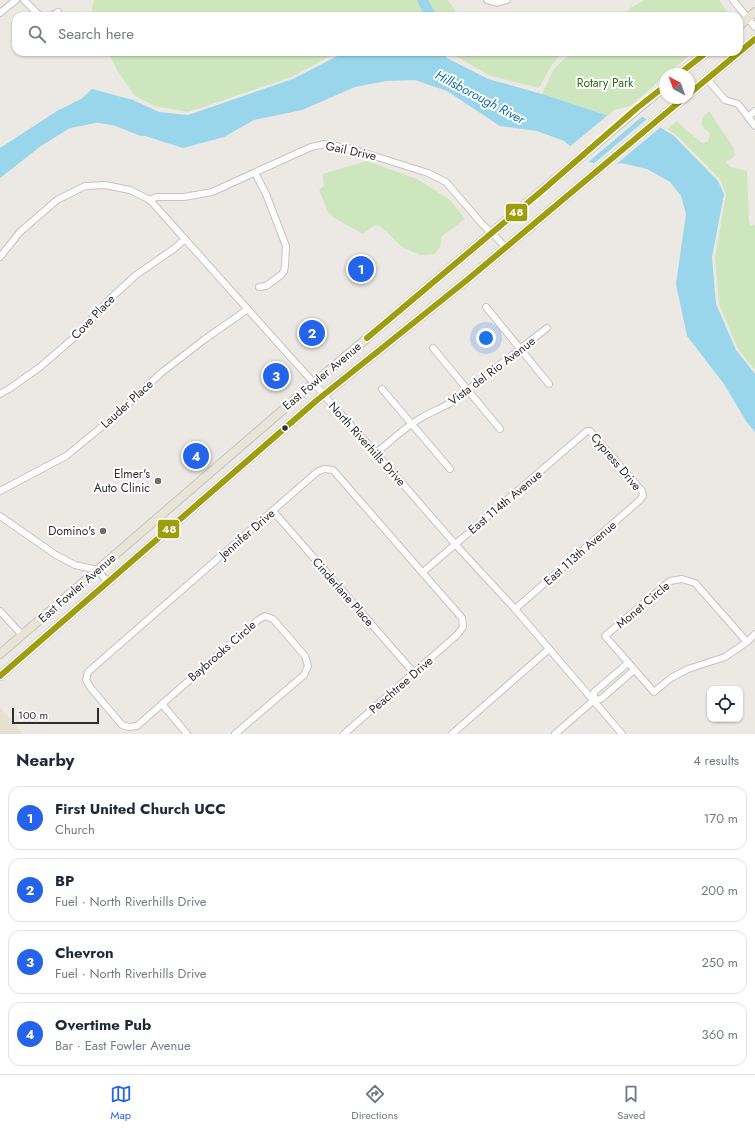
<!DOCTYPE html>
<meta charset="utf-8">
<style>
:root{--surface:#fff;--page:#f2f2f3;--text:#1f2937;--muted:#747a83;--line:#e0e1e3;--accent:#2563eb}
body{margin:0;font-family:Jost,sans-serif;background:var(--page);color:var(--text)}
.controls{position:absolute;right:12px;bottom:12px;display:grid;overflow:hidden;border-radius:8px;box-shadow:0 1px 3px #0004}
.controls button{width:36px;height:36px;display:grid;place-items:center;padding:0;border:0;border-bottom:1px solid var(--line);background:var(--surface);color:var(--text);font:20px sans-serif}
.compass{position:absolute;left:659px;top:68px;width:36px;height:36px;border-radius:50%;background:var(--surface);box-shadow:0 1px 3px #0004;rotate:319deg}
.scale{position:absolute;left:12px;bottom:10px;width:87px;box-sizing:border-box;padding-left:4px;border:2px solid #2e2e2e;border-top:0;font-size:11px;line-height:14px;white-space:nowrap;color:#2e2e2e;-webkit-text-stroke:3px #fff;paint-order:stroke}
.you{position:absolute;left:486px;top:338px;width:14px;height:14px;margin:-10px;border:3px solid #fff;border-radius:50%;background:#1a73e8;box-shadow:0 0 0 6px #1a73e833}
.badge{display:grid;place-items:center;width:26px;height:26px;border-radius:50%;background:var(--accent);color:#fff;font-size:13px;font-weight:700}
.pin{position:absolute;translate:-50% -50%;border:2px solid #fff;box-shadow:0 1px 4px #0006}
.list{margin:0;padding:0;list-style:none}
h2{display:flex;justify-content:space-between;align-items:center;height:52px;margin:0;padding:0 16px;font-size:17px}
h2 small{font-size:13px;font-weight:400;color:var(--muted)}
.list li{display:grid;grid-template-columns:26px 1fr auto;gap:12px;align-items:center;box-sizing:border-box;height:64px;margin:0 8px 8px;padding:0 8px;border:1px solid var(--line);border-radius:12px}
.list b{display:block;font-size:15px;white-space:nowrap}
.list p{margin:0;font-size:13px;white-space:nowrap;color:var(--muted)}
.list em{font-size:13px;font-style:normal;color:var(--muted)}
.icon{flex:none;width:22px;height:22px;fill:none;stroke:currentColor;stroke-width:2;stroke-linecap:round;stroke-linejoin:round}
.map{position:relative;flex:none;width:755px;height:734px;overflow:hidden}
.search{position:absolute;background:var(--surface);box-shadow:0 1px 3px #0004;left:12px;right:12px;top:12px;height:44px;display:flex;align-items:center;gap:10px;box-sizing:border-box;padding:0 14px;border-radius:12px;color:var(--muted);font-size:15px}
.sheet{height:340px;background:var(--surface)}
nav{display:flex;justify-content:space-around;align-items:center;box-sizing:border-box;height:56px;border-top:1px solid var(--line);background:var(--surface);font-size:11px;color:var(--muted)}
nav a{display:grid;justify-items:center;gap:2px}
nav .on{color:var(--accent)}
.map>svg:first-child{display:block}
.education{fill:#e6e0d3}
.green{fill:#cee6be}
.water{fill:#99d6ec}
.pier{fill:#ece8e4}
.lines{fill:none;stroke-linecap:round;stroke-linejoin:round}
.river{stroke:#99d6ec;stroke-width:10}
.minor-casing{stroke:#c5c4c5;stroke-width:8}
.major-casing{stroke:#c6c5c4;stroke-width:10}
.minor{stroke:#fcfcfb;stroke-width:6}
.major{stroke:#e8e4d6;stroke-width:8}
.bus-1-casing{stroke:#fff;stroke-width:9}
.bus-1{stroke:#9d9d0e;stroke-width:6}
.bus-dot{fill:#2e2e2e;stroke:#fff;stroke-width:1.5}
.poi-dot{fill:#706f6e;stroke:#fff;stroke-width:1.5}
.labels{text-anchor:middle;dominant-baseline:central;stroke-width:4;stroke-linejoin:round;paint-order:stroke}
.park-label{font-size:12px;fill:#2c6e1b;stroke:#fff}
.street-label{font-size:12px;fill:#2e2e2e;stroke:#fff}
.poi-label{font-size:12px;fill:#2e2e2e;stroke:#fff;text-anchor:end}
.water-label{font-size:13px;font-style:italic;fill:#0d6fa3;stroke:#fff}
.line-badge{stroke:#fff;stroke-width:1.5}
.badge-label{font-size:11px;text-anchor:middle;font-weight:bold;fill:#fff}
</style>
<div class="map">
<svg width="755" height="734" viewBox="0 0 755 734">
<rect width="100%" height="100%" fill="#ece8e4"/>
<polygon class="education" points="0,707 23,734 0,734"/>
<g class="green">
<polygon points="94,0 448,0 459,16 92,16 91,14"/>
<polygon points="645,0 719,0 728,13 727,16 622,16 630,8"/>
<polygon points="108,52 338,52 291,77 188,112 154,106 134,95 117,70"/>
<polygon points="448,52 561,52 562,53 551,66 539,88 491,76"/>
<polygon points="581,52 693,52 668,74 665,74 665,76 628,108 606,115 542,94 554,69 567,56"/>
<polygon points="709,111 733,147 735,156 726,162 730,167 747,171 749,222 751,225 755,225 755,370 738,349 719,304 715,257 726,194 720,179 675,134 667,129 677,121 686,130 702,143 708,141 710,134 701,124 704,116"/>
<polygon points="367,161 417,179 449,199 465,219 442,236 440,247 434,254 420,255 402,247 387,232 378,225 372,227 363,234 333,217 328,212 319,190 324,186 323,174"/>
</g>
<g class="water">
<polygon points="417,0 428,0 437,16 424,16"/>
<polygon points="345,52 445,52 444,55 447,58 488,79 542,94 606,115 628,108 673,135 718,181 724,194 712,257 716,304 736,350 755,374 755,432 746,421 724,384 687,336 676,284 686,214 681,196 670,182 647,169 621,163 603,167 571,155 570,146 564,141 537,131 500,126 447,91 415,80 386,81 355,87 302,110 254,120 224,137 183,148 139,134 122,118 70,128 41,146 0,178 0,148 57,111 81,99 92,89 133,100 159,112 188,115 293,79"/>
</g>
<g class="pier">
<polygon points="629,106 644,115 587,163 569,156 568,148 614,110"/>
<polygon points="648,118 662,126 613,167 603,169 592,165"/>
</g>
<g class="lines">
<polyline class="river" points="100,118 117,121 142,131"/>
<defs>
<g id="minor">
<polyline points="24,0 40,16"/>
<polyline points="487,0 497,3 507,0"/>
<polyline points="733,0 755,27"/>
<polyline points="0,13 16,0"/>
<polyline points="51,16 58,12"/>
<polyline points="707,79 725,100 738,104 755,126"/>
<polyline points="748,117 755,111"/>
<polyline points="255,173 266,194 286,246 285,266 284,271 281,275 266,286 259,287"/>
<polyline points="150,200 156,197 184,197 212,192 311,147 325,144 352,149 428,173 446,182 483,225 492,233 506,248"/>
<polyline points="0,257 20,232 35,219 57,200 85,186 105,185 130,190 150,200 285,351 314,383 329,401 376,453 455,544 515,609 622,734"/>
<polyline points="486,307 549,384"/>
<polyline points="433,348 500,429"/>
<polyline points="382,389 450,469"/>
<polyline points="0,394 9,389 40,367 76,336 112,297 136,275 175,248 185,239"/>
<path d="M376,453c15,-12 29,-26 45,-35 10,-6 21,-10 31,-16l95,-74"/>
<polyline points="0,491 66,456 115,416 161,373 205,339 248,309"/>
<polyline points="273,511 414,673"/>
<polyline points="0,516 56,555 75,565 98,570 107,582"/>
<polyline points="423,572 587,431 590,431 642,491 643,496 640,500 515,609"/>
<polyline points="0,611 22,635"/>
<polyline points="747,642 695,583 682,579 670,581 605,636 654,692 671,678 688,669 725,657 747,642 755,634"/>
<polyline points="594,700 594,692 628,663"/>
<polyline points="162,704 187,734"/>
<polyline points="235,734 304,675 308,666 305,656 273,619 265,616 258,620 137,726 129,727 122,725 90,687 86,680 88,672 317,472 324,469 333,470 462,618 463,627 457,635 344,734"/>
<polyline points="452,734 549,649"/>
<polyline points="555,734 594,700 601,699 634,670"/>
</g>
<g id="major">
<polyline points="739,26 755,12"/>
<polyline points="679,74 707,52"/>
<polyline points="689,94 755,39"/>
<polyline points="0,654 314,383 665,86"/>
<polyline points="0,676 316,401 467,280 684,98"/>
</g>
</defs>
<use href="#minor" class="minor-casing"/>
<use href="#major" class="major-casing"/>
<use href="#minor" class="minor"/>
<use href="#major" class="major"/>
<defs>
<g id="bus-1">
<polyline points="679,74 707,52"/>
<polyline points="689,94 755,39"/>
<polyline points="367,338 544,189 637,108 665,86"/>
<polyline points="0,676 316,401 467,280 684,98"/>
</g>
</defs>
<use href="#bus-1" class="bus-1-casing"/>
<use href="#bus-1" class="bus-1"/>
</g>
<circle class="bus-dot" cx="285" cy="428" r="3.5"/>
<g class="poi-dot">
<circle cx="158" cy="481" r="4"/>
<circle cx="103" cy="531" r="4"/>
</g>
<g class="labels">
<g class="park-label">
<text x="605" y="83">Rotary Park</text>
</g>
<g class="street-label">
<text transform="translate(351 151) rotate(12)">Gail Drive</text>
<text transform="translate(93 317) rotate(-46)">Cove Place</text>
<text transform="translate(492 371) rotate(-37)">Vista del Rio Avenue</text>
<text transform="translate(322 376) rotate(-40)">East Fowler Avenue</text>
<text transform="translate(127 404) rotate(-42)">Lauder Place</text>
<text transform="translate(367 444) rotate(48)">North Riverhills Drive</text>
<text transform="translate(616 462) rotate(50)">Cypress Drive</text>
<text transform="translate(505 502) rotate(-40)">East 114th Avenue</text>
<text transform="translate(247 534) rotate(-41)">Jennifer Drive</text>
<text transform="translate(580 553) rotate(-41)">East 113th Avenue</text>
<text transform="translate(77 588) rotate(-41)">East Fowler Avenue</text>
<text transform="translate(343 592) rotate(49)">Cinderlane Place</text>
<text transform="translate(643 605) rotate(-40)">Monet Circle</text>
<text transform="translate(222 651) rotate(-41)">Baybrooks Circle</text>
<text transform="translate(401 685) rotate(-41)">Peachtree Drive</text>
</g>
<g class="poi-label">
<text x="150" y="474">Elmer's<tspan x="150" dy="14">Auto Clinic</tspan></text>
<text x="95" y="531">Domino's</text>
</g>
<g class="water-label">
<text transform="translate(480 97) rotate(28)">Hillsborough River</text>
</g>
</g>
<g class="line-badge">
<rect x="505" y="203" width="23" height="19" rx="4" fill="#9d9d0e"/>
<rect x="157" y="519" width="23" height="20" rx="4" fill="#9d9d0e"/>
</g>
<g class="badge-label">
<text x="516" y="216">48</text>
<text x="169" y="533">48</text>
</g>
</svg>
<div class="controls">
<button><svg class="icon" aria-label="locate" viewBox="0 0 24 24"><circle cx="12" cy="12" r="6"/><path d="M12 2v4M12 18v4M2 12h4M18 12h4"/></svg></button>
</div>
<svg class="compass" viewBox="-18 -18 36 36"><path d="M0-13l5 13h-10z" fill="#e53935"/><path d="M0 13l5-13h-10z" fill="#747a83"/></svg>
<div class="scale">100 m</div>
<div class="you"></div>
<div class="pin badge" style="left:361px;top:269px">1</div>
<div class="pin badge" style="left:312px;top:333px">2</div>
<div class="pin badge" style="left:276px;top:376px">3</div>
<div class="pin badge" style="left:196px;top:456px">4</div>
<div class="search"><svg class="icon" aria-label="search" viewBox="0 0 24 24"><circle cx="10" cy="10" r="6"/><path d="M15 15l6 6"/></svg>Search here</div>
</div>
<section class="sheet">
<h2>Nearby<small>4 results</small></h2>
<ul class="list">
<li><span class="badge">1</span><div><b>First United Church UCC</b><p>Church</p></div><em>170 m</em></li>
<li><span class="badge">2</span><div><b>BP</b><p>Fuel · North Riverhills Drive</p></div><em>200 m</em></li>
<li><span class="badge">3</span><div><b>Chevron</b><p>Fuel · North Riverhills Drive</p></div><em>250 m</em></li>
<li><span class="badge">4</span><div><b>Overtime Pub</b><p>Bar · East Fowler Avenue</p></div><em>360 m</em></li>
</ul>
</section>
<nav>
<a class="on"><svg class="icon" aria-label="map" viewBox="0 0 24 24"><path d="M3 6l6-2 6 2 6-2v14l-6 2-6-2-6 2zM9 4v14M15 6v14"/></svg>Map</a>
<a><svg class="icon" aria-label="directions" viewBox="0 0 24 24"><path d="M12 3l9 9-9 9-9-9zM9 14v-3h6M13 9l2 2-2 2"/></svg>Directions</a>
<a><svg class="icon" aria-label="saved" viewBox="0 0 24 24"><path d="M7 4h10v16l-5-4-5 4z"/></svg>Saved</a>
</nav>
